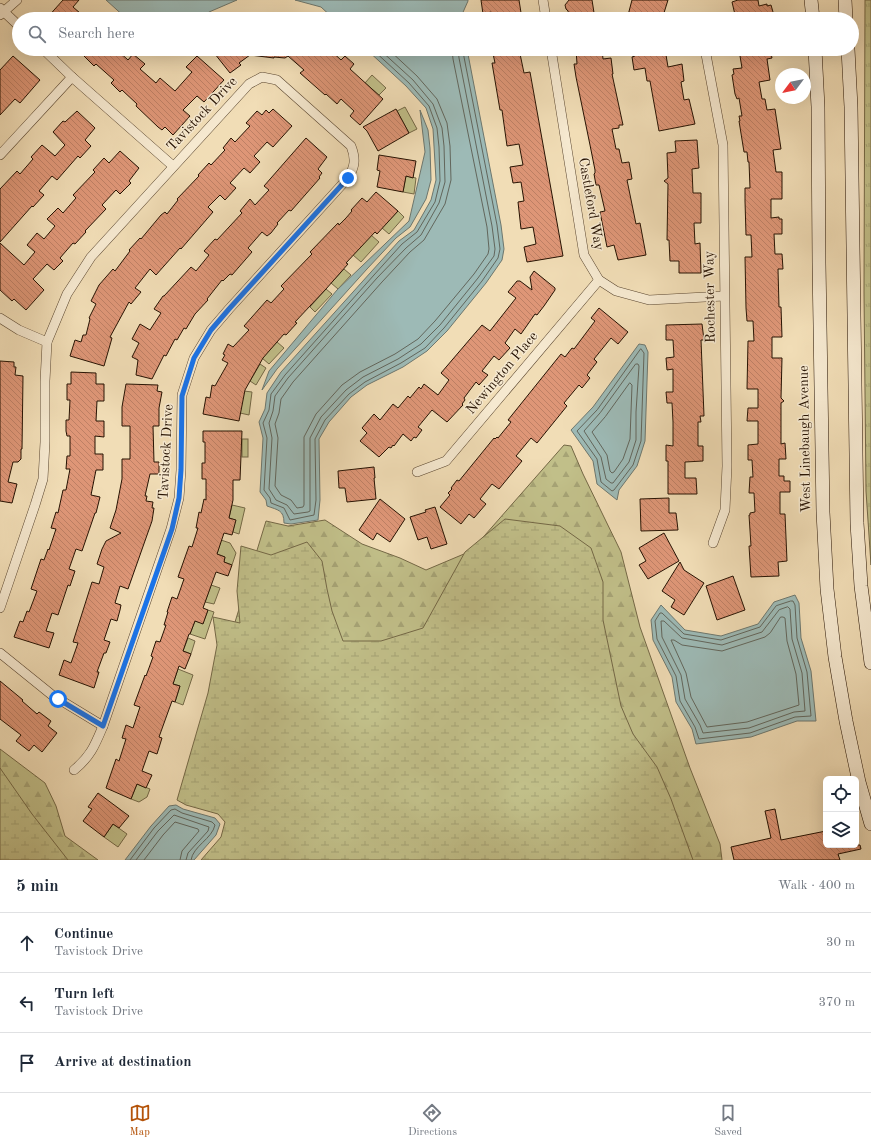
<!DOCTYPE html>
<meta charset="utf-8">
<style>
:root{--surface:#fff;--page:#f6f6f7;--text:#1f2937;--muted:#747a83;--line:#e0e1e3;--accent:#b45309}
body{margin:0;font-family:"Old Standard TT",serif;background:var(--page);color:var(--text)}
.controls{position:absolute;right:12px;bottom:12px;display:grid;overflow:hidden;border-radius:6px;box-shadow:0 4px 16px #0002}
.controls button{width:36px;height:36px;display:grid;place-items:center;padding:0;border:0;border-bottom:1px solid var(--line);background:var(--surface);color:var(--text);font:20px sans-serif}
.compass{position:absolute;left:775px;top:68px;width:36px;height:36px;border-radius:50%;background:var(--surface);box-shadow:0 4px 16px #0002;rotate:238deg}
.stop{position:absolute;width:12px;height:12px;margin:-9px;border:3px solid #1a73e8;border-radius:50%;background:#fff}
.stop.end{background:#1a73e8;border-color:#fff;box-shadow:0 1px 4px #0008}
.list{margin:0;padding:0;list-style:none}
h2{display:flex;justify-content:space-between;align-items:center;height:52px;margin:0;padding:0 16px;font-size:17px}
h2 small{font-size:13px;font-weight:400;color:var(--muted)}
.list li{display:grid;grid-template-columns:26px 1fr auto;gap:12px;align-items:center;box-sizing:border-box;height:60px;padding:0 16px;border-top:1px solid var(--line)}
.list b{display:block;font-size:15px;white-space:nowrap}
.list p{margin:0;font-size:13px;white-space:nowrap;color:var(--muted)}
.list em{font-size:13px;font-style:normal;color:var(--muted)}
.icon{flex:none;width:22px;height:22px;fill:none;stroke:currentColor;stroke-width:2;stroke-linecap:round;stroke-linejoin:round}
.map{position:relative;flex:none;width:871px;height:860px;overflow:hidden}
.search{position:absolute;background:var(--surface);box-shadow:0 4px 16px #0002;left:12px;right:12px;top:12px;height:44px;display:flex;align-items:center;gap:10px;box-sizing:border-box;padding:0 14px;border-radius:22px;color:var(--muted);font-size:15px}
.sheet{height:232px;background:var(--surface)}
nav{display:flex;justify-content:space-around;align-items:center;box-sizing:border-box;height:56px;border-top:1px solid var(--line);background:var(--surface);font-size:11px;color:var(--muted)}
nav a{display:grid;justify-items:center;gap:2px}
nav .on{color:var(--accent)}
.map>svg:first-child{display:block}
.grass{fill:url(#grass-tufts);stroke:#746846}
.forest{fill:url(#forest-firs);stroke:#746846}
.wetland{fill:url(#wetland-marsh);stroke:#746846}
.park{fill:#c1bf89;stroke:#746846}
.water{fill:#9dbab6;stroke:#6d776e}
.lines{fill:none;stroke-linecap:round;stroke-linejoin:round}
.shore{stroke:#62665c;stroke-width:1}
.building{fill:url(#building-back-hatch);stroke:#261202}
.street-casing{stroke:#59452f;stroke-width:10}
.secondary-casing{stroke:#261202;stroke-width:14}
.street{stroke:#f6e9d0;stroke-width:9}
.secondary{stroke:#f6e9d0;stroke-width:13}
.route{stroke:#1a73e8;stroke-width:5}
.labels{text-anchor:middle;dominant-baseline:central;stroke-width:3;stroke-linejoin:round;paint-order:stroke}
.street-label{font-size:14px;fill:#261202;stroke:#f6e9d0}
</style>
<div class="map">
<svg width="871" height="860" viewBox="0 0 871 860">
<defs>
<pattern id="grass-tufts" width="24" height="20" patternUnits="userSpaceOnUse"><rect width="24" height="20" fill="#c1bf89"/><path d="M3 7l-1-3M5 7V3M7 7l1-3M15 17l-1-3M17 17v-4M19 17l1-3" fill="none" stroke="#a6a375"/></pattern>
<pattern id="forest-firs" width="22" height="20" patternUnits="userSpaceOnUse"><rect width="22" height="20" fill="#c1bf89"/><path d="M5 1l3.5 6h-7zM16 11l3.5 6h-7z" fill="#a6a375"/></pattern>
<pattern id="wetland-marsh" width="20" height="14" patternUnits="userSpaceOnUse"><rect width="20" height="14" fill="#c1bf89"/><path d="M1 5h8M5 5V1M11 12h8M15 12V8" fill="none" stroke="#a6a375"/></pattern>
<pattern id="building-back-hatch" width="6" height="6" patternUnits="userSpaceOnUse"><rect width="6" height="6" fill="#de9677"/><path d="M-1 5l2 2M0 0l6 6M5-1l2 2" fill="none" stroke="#be8065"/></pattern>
</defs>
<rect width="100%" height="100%" fill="#f1ddb6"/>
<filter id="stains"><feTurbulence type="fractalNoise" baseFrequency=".005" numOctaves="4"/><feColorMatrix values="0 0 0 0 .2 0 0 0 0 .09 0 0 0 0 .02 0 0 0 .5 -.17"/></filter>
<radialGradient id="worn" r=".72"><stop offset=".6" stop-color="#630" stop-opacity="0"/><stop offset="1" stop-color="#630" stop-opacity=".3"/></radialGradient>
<polygon class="grass" points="865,0 871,0 871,565 866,491 864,292"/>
<g class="forest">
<polygon points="564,445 571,446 583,474 621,552 640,627 690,768 720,844 722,860 208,860 233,829 224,658 266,521 288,526 325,520 362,544 400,558 426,570 471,551"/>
<polygon points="0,749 45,783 56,806 65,836 98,860 0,860"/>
</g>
<g class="wetland">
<polygon points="505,519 560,526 591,548 603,582 603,620 621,706 633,734 657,767 671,799 693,860 201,860 221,837 225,822 218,814 186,805 177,800 208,693 217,645 213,617 240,623 237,591 241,546 271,555 307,542 322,561 327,589 332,611 343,641 381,641 423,628 465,552"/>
<polygon points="0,768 32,814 68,860 0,860"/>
</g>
<g class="park">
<polygon points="372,75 386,88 379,95 365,83"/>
<polygon points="405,107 417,129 409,133 397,111"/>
<polygon points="406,176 416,178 414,194 403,192"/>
<polygon points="398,211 404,217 389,234 382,228"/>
<polygon points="371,235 379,242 361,262 353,255"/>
<polygon points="344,269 351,275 338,289 331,283"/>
<polygon points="326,289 332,294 315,312 310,307"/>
<polygon points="277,342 284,348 269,364 262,358"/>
<polygon points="260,364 266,368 256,385 250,381"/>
<polygon points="244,391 252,392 249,415 240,413"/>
<rect x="242" y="439" width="6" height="18"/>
<polygon points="232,505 245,508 239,534 233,532 235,520 229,518"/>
<polygon points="221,540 230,543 236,553 232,565 224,562 225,557 217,554"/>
<polygon points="211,585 220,588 214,604 205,602"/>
<polygon points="208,610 214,612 205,639 190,634 195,621 203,623"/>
<polygon points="188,638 195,641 191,654 183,651"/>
<polygon points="178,669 193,675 183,705 175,702 180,686 173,684"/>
<polygon points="137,784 150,789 147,797 139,802 131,799"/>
<polygon points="113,824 127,834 118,847 104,837"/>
</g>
<g class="water">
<polygon points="106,0 237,0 209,12 201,19 127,19"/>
<polygon points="295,0 468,0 468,1 460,19 334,19 321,7"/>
<path d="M366,49h101l34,176 3,24 -2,11 -16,23 -39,48 -20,20 -24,16 -36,18 -16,12 -22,25 -10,17 1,61 -2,20 -27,4 -7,-1c0,-13 -6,-13 -17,-17l-1,-6 -6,-8 3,-54 -4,-16 6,-13 2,-16 14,-21 90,-100 28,-31 15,-11 17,-30 5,-20 -3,-51 -7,-21 -20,-22z"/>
<polygon points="420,110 428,130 430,148 431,180 426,199 410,227 396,238 367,269 277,369 262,390 269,371 337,290 409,221 425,152"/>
<polygon points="639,344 645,345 648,352 645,441 637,466 619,490 617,500 597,484 593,461 571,430 593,407"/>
<polygon points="795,595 799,603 801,638 811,671 816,721 797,721 751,737 696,744 692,729 676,702 672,677 653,640 651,620 661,605 685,630 721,636 758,624 774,602"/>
<polygon points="176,805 183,809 215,818 220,824 216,835 194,860 125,860 151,826 169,806"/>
</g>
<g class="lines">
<g class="shore">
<polyline points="372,49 409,83 429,106 437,128 439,147 440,181 435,202 417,232 402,244 374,275 285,375 271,394 269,410 263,423 267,438 264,490 270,498 271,503 284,508 290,520 314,515 316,500 315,439 325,420 349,394 365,382 401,363 425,348 444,328 482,281 498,258 500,249 497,225 464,57 463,49"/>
<polyline points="379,49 413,80 433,104 442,128 444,146 445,182 439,203 421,235 406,248 377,278 288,378 275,396 273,411 269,423 272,438 269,489 276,500 287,505 294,514 308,512 310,511 310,438 321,417 346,390 363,377 398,359 421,344 440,325 478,278 494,256 495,249 492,226 459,58 458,49"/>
<polyline points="388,49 417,76 437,99 447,123 450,146 451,180 445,204 424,240 410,252 382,282 293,382 281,399 279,413 275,424 278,438 275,486 281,495 291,500 297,508 303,507 304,505 304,437 316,414 342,385 360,372 395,354 418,339 435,321 474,274 488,254 489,249 487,227 453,59 452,49"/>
<polygon points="641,349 644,353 641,441 633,465 614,490 612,491 601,482 597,459 577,431 597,410"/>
<polygon points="636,364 638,364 639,366 636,412 636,440 629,462 613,483 611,483 606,479 601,457 584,431 600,413"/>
<polygon points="630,383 632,385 630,439 623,459 614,472 612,473 610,471 607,455 592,432 605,417"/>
<polygon points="791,601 793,601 795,605 797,638 807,672 811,716 795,717 750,733 699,739 695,727 680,701 676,676 657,639 655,621 660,613 662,613 684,634 721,640 760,627 776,606"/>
<polygon points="788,607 790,609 792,639 802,673 805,711 794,712 749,728 703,733 700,725 685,699 681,675 662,637 661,621 664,621 682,638 722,645 762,632 779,610"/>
<polygon points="781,617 783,617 785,618 787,641 796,674 799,705 747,722 707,727 691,697 686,673 671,640 674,640 682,645 722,651 765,637 770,633"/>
<path d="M130,860l24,-32 17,-18 4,-1 7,4 30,9 3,3c-3,14 -22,21 -24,35"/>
<polyline points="136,860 158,831 174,815 209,827 208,831 188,853 186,860"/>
<polyline points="144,860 163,835 175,822 198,829 199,831 182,851 180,860"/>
</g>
</g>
<g class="building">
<polygon points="63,0 79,0 73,7 87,19 46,19"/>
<polygon points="481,0 519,0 522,19 492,19 491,12 483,14"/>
<polygon points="569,0 592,0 595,19 570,19 568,11 566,9 565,5"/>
<polygon points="632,0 668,0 663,16 655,14 654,19 627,19"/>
<polygon points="738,0 758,0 759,6 767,4 767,6 771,5 775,19 736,19 732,2"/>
<polygon points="77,49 116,49 128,60 133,54 145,64 140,69 156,83 160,78 175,91 192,72 186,67 197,56 224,80 204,102 197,96 183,110 190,116 173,135 165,127 162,130 158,127 136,106 137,104 122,90 120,92 111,83 114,80 96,64 94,66"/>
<polygon points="211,49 329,49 341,60 345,56 354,64 350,69 383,99 360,125 350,116 354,111 341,99 337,104 326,94 325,95 300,73 304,70 288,56 285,58 274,57 274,58 250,55 239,63 241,65 230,73"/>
<polygon points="492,49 519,49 524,73 530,72 563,256 527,262 524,247 536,244 533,227 521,229 518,202 524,201 521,182 513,183 510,167 523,165 519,144 507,146 502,110 500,110 492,63 495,63"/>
<polygon points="576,49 602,49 603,59 611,58 613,74 612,74 623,125 619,125 619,128 612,129 616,149 619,149 622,163 629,162 632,179 627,180 636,224 640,223 646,255 618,260 614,245 607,247 600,212 605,211 599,185 596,185 594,174 595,173 595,170 590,145 576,77 574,64 577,64"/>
<polygon points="634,49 665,49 668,67 682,64 684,81 681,82 684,100 689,99 695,124 659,131 650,81 647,81 645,68 634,70 632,57 635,56"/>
<polygon points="742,49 770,49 772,58 767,59 770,80 759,82 762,99 765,99 767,110 775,109 781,149 773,150 776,172 782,172 782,199 771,199 771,218 779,217 779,219 782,219 782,234 774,234 775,254 782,254 783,269 778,269 779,307 781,307 782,337 772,337 772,358 782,358 781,398 784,401 781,403 781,444 785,443 786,459 779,459 779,476 784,476 784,481 790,481 790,492 780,492 780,514 785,514 787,561 778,562 779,576 751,577 749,546 751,546 749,515 750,515 750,513 755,512 754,493 749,493 750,477 753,477 752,460 748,460 748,445 758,444 758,421 747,421 748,408 758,408 758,389 747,389 748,341 754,341 753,321 747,321 746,308 745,257 752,257 751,235 746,235 745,201 745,188 750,188 749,162 748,162 747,152 744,152 739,121 740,121 739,116 742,116 739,98 737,99 735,94 732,75 734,74 733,69 742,68 739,50"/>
<polygon points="13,56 40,80 20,103 15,99 0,115 0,70"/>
<polygon points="273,109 292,126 273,147 267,142 254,156 260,162 250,173 244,168 230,183 236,188 225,200 220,195 208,207 213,212 181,249 180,248 156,275 150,269 135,288 141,292 131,304 129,302 110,337 112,338 104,366 70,356 75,340 81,342 83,335 86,335 90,319 89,318 96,304 91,301 99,285 113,269 115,271 130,251 129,250 140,238 141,239 161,215 165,212 167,214 178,200 177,199 199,176 198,175 209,163 211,165 225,150 223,148 231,138 235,142 250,126 246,123 257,111 262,115 266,110 269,113"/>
<polygon points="396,109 409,133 378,151 367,131 363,127"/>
<polygon points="77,111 95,128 85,140 91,146 80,158 78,156 57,180 52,176 39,191 44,195 33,207 32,206 0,242 0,189 17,171 20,174 33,159 31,157 42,145 55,156 65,145 53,132 63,121 65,122"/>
<polygon points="306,138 327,157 318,169 322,173 319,177 320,178 291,211 289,210 277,223 278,224 271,233 267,236 262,232 248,248 252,252 232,275 230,274 223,281 222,280 207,299 208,300 195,314 186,329 184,328 177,340 175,339 166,356 164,355 152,379 136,375 138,360 132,357 139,343 132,339 140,324 150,330 161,313 154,309 163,296 164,296 191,267 196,271 209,255 204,251 215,239 217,240 242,213 240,211 250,199 255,205 269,190 264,186"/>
<polygon points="697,140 699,168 692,169 693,193 701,193 701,223 694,223 695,244 700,243 701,273 679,273 679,261 670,261 669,240 667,240 668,184 664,181 668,178 667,153 676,152 675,141"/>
<polygon points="120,151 139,168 129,181 131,183 120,194 116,190 102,205 106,209 85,231 86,232 75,244 73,243 60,258 63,261 54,270 47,264 33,279 44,290 26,310 14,299 12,301 0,290 0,243 24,265 35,252 27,245 37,233 44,239 55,226 47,219 58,208 63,213 76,198 73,195 95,172 93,170 104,158 109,163"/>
<polygon points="379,155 416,161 413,178 406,176 403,192 377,187 380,171 377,170"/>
<polygon points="376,192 398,211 377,234 375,232 346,263 348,264 326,289 295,322 297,323 286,335 284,334 263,358 245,390 239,421 203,414 206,397 210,398 212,385 215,386 228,363 222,360 225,355 223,354 228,344 233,347 249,330 244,326 267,300 271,303 284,289 281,286 312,254 310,252 338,223 339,225 346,218 352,211 351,210 362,198 367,202"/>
<polygon points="534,271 555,288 555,290 544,306 537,315 535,314 521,334 515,329 505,343 510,348 499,360 494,356 482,371 488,375 479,385 476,382 464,398 465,400 462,404 463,405 447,422 432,410 418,427 422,430 416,438 414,437 411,441 403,434 394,446 393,445 391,448 389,447 379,457 360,441 367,433 362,428 374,414 380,420 393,404 398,408 408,396 410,398 419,387 421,389 424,384 438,395 449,380 441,373 482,325 490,331 516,298 508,292 517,281 520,281 532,290 530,277"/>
<polygon points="599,308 628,332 618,344 611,338 594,359 597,362 587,375 590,378 582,388 579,385 564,403 567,406 537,443 531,438 516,456 522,461 499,489 492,484 480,499 486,504 474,518 469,514 461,524 440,507 450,495 448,493 452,489 451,488 457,480 459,481 494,438 495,439 497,437 498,438 511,422 508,420 561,354 565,357 572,348 574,349 595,321 591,318"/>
<polygon points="702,324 704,340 701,340 704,416 700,416 701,422 698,422 698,446 703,446 703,461 685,462 685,478 696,478 697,494 668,494 668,461 666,461 666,445 673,446 673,422 672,403 667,403 666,392 673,392 673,369 667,370 666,358 674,357 673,340 666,340 666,325"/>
<polygon points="0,361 14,362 14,367 16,367 15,375 23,376 22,449 21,449 21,459 18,462 13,462 8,482 17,484 12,503 0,501"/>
<polygon points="71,372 96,373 96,384 104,384 104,401 97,401 96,421 104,421 104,437 95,436 95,454 103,454 103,470 96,470 91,495 100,497 96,513 95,513 82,551 76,549 69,569 75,571 70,586 68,585 58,615 52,613 46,631 54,633 49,648 14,637 20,621 23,622 27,611 29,612 37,591 31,589 41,559 44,560 48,549 49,550 56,529 51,528 56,512 58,513 63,490 66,490 70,469 66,469 67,456 70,456 70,436 67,436 66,431 66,420 69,420 70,400 67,400 67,384 71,384"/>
<polygon points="126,384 158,385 157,391 162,392 159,408 159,426 153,426 154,462 159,462 159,474 150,474 145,496 147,496 146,501 153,502 152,508 154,508 152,521 128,589 120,586 115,603 121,605 120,610 117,621 111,619 104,640 110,642 106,653 104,653 97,672 99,672 94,688 59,675 64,660 71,663 78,643 73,642 92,582 99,584 104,567 97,564 102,549 106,541 121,533 110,528 116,510 122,479 122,459 130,459 130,426 122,426 122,407"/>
<polygon points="203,431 242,431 240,480 233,480 233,500 229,518 236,520 232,535 224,533 217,554 225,557 224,562 232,565 228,576 216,572 203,608 208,610 203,624 195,621 190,634 189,634 183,651 191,654 185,669 179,666 173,684 180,686 175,702 172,701 159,737 162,738 157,754 149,751 142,771 152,775 146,788 137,784 131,799 106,788 116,759 119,761 126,739 122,738 126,725 133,728 140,707 134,705 145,675 146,676 153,657 151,656 156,641 160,642 166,625 164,625 168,612 167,612 172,597 177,599 184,579 178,577 189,546 192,547 198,528 196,528 199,512 201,513 204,499 206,500 206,479 202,479 202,463 205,463 205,442 203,442"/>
<polygon points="374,467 375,478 374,478 376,499 347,502 345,488 339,488 338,471"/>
<polygon points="669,498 669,513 676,513 678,530 641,531 640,499"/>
<polygon points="380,499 405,519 390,542 377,533 373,540 359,530"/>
<polygon points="435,507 447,544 431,549 427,537 418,540 410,517 426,512 425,510"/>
<polygon points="664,533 679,561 648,579 639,565 646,561 639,548"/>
<polygon points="680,562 684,570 704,583 684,615 671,607 675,600 662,591"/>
<polygon points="733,576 745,610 717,620 706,586"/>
<polygon points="0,681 23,700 22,701 37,714 39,712 51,721 48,726 57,733 42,752 34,745 29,751 16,741 21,735 0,719"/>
<polygon points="98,793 129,816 119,828 113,824 104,837 83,821 92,809 88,807"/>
<polygon points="775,809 781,840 826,831 826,845 860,845 861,849 838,854 840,860 734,860 731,847 771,838 765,811"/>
</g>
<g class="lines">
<defs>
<g id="street">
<polyline points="543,0 546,19"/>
<polyline points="0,8 19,26"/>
<polyline points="0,15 17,0"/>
<polyline points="43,49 72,77 173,166"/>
<polyline points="551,49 584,255 599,280 616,291 649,300 724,296"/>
<polyline points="705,49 723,145 727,466 725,510 713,543"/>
<polyline points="0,155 72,77"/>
<polyline points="0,318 19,330 47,342"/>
<polyline points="417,472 446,461 599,280"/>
<path d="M0,608l35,-103 8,-26 2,-37v-61l2,-39 20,-48 24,-37 158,-173 13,-7 15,3 74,66c5,13 4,21 -3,32l-119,131 -18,21 -17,28 -12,37 -1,75 -2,28 -8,31 -68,197c-8,19 -12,30 -29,44"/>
<polyline points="0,653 52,695 103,726"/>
</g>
<g id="secondary">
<polyline points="811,0 813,19"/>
<polyline points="845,0 846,19"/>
<polyline points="815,49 818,107 819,263 823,512 827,589 835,657 846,721 859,782 871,824"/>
<polyline points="848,49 851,107 857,523 861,586 871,663"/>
</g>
</defs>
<use href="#street" class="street-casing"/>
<use href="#secondary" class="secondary-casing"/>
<use href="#street" class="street"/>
<use href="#secondary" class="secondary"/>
</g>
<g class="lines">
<polyline class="route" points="58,699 103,726 172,529 179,498 181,470 182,396 194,358 211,330 229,309 348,178"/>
</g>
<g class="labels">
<g class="street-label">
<text transform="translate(202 114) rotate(-47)">Tavistock Drive</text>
<text transform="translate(591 204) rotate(80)">Castleford Way</text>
<text transform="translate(710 297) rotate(-91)">Rochester Way</text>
<text transform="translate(502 373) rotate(-50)">Newington Place</text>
<text transform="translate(805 439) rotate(-91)">West Linebaugh Avenue</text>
<text transform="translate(166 452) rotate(-87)">Tavistock Drive</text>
</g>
</g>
<rect width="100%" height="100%" filter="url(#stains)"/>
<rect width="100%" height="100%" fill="url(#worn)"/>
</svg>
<div class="controls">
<button><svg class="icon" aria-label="locate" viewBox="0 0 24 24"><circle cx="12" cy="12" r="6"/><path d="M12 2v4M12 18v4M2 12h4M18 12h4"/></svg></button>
<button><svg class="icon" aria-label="layers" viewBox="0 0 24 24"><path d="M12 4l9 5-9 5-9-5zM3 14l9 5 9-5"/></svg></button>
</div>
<svg class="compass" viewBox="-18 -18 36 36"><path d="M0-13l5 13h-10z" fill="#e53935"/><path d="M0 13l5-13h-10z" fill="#747a83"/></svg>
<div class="stop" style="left:58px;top:699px"></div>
<div class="stop end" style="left:348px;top:178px"></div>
<div class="search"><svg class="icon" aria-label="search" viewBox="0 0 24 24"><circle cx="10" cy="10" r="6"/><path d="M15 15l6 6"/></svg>Search here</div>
</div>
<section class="sheet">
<h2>5 min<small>Walk · 400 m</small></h2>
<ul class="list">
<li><svg class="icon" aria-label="ahead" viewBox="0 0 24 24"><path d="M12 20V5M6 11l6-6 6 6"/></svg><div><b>Continue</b><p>Tavistock Drive</p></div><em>30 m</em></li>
<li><svg class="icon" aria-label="left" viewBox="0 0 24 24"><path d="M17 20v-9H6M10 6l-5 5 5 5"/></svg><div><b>Turn left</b><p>Tavistock Drive</p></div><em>370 m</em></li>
<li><svg class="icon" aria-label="arrive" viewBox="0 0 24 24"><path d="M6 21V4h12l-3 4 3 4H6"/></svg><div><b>Arrive at destination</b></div></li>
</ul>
</section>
<nav>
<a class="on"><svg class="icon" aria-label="map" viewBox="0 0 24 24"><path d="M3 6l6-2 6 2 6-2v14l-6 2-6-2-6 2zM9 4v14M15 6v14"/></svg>Map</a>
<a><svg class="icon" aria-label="directions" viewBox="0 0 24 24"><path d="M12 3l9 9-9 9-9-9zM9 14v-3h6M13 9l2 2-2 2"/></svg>Directions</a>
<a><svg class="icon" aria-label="saved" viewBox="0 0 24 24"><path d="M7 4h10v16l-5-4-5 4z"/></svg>Saved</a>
</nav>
